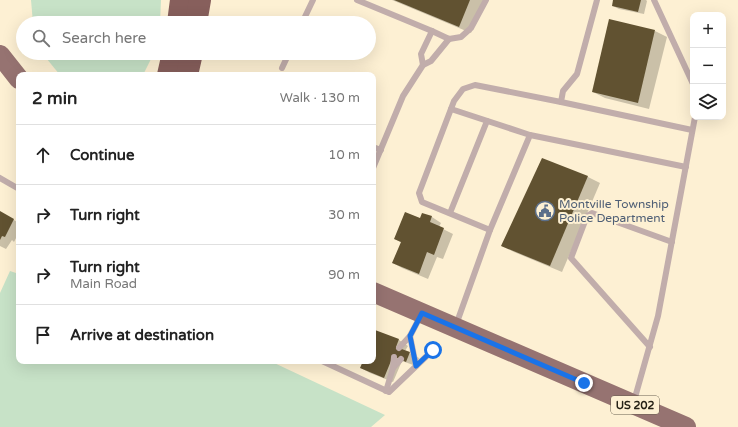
<!DOCTYPE html>
<meta charset="utf-8">
<style>
:root{--surface:#fff;--page:#f6f6f6;--text:#222;--muted:#767676;--line:#e0e0e0}
body{margin:0;font-family:"Varela Round",sans-serif;background:var(--page);color:var(--text)}
.controls{position:absolute;right:12px;top:12px;display:grid;overflow:hidden;border-radius:8px;box-shadow:0 4px 16px #0002}
.controls button{width:36px;height:36px;display:grid;place-items:center;padding:0;border:0;border-bottom:1px solid var(--line);background:var(--surface);color:var(--text);font:20px sans-serif}
.stop{position:absolute;width:12px;height:12px;margin:-9px;border:3px solid #1a73e8;border-radius:50%;background:#fff}
.stop.end{background:#1a73e8;border-color:#fff;box-shadow:0 1px 4px #0008}
.list{margin:0;padding:0;list-style:none}
h2{display:flex;justify-content:space-between;align-items:center;height:52px;margin:0;padding:0 16px;font-size:17px}
h2 small{font-size:13px;font-weight:400;color:var(--muted)}
.list li{display:grid;grid-template-columns:26px 1fr auto;gap:12px;align-items:center;box-sizing:border-box;height:60px;padding:0 16px;border-top:1px solid var(--line)}
.list b{display:block;font-size:15px;white-space:nowrap}
.list p{margin:0;font-size:13px;white-space:nowrap;color:var(--muted)}
.list em{font-size:13px;font-style:normal;color:var(--muted)}
.icon{flex:none;width:22px;height:22px;fill:none;stroke:currentColor;stroke-width:2;stroke-linecap:round;stroke-linejoin:round}
.map{position:relative;flex:none;width:738px;height:427px;overflow:hidden}
.search{position:absolute;background:var(--surface);box-shadow:0 4px 16px #0002;left:16px;top:16px;width:360px;height:44px;display:flex;align-items:center;gap:10px;box-sizing:border-box;padding:0 14px;border-radius:22px;color:var(--muted);font-size:15px}
.panel{position:absolute;background:var(--surface);box-shadow:0 4px 16px #0002;left:16px;top:72px;width:360px;height:292px;border-radius:8px}
.map>svg:first-child{display:block}
.green{fill:#c7e2c7}
.shadow{fill:#0003}
.building{fill:#615231}
.lines{fill:none;stroke-linecap:round;stroke-linejoin:round}
.service{stroke:#c1adab;stroke-width:6}
.primary{stroke:#967371;stroke-width:20}
.motorway{stroke:#875f5c;stroke-width:22}
.route{stroke:#1a73e8;stroke-width:5}
.labels{text-anchor:middle;dominant-baseline:central;stroke-width:4;stroke-linejoin:round;paint-order:stroke}
.shield{fill:#fdf0d3;stroke:#665f4f;stroke-width:1}
.shield-label{font-size:11px;font-weight:bold;fill:#252116}
.service-label{font-size:12px;fill:#4e5e75;stroke:#fdf0d3;text-anchor:start}
</style>
<div class="map">
<svg width="738" height="427" viewBox="0 0 738 427">
<rect width="100%" height="100%" fill="#fdf0d3"/>
<g class="green">
<polygon points="31,0 161,0 160,23 33,23"/>
<polygon points="42,53 154,53 143,75 60,75"/>
<polygon points="10,271 19,274 19,361 270,361 385,415 371,427 0,427 0,293"/>
</g>
<g class="shadow">
<polygon points="392,0 485,0 471,33"/>
<polygon points="614,0 646,0 647,1 644,14 619,9 613,6"/>
<polygon points="655,31 667,37 649,109 605,98 593,92"/>
<polygon points="542,159 588,177 600,183 562,272 514,252 502,246"/>
<polygon points="0,212 19,223 19,232 14,242 12,240 6,249 0,246"/>
<polygon points="423,214 432,217 441,223 439,227 453,234 443,259 437,257 428,279 402,268 393,263 402,243 395,239 421,220"/>
<polygon points="376,331 399,340 408,346 405,351 419,358 416,366 402,361 393,382 370,373 361,368 364,361 373,361 373,338"/>
</g>
<g class="building">
<polygon points="394,0 470,0 459,27"/>
<polygon points="613,0 641,0 638,12 612,6"/>
<polygon points="609,19 655,30 638,103 592,92"/>
<polygon points="542,158 588,176 550,266 501,246"/>
<polygon points="0,211 14,219 5,237 2,236 0,240"/>
<polygon points="405,212 420,218 422,213 432,216 430,222 444,228 434,255 427,252 419,274 392,263 401,242 394,239"/>
<polygon points="375,330 399,339 396,347 410,352 406,362 393,356 384,378 360,368 363,361 373,361 373,335"/>
</g>
<g class="lines">
<g class="service">
<polyline points="357,0 432,31 449,39 461,37 471,28 486,0"/>
<polyline points="597,0 577,74 563,91 561,102 692,130"/>
<polyline points="654,0 693,84"/>
<polyline points="302,23 313,0"/>
<polyline points="423,65 421,54 432,31"/>
<polyline points="282,68 289,53"/>
<polyline points="451,109 530,135"/>
<polyline points="373,147 381,150"/>
<polyline points="373,168 403,96 423,65 431,61 449,39"/>
<polyline points="0,178 19,189"/>
<polyline points="450,213 487,121"/>
<polyline points="490,230 530,135 686,167"/>
<polyline points="456,325 490,230 422,202 419,193 454,101 463,89 475,85 561,102"/>
<polyline points="410,336 416,366"/>
<polyline points="650,347 571,258 587,216 592,213 672,242"/>
<polyline points="399,348 410,336 421,315"/>
<polyline points="322,361 389,392 433,350"/>
<polyline points="393,368 401,359"/>
<polyline points="386,391 393,368 394,357"/>
<polyline points="634,401 658,316 695,117"/>
</g>
<g class="primary">
<polyline points="0,55 19,79"/>
<polyline points="373,292 686,427"/>
</g>
<g class="motorway">
<polyline points="178,23 181,0"/>
<polyline points="196,23 200,0"/>
<polyline points="168,75 173,53"/>
<polyline points="187,75 192,53"/>
</g>
</g>
<g class="lines">
<polyline class="route" points="433,350 416,366 410,336 422,313 584,383"/>
</g>
<defs>
<symbol id="civic-ring" viewBox="-11 -11 22 22"><circle r="9.5" fill="#fdf0d3" stroke="#5c6f8a" stroke-width="1.5"/><path d="M-.6-6.5H3V-4.5H.6V-3L4-1V1h2V6H-6V1h2V-1L-.6-3ZM-1.2 2.5V6h2.4V2.5Z" fill="#5c6f8a"/></symbol>
</defs>
<g fill-rule="evenodd">
<use href="#civic-ring" x="534" y="200" width="22" height="22"/>
</g>
<g class="labels">
<rect class="shield" x="611" y="396" width="48" height="18" rx="3"/>
<g class="shield-label">
<text x="635" y="405">US 202</text>
</g>
<g class="service-label">
<text x="559" y="204">Montville Township<tspan x="559" dy="14">Police Department</tspan></text>
</g>
</g>
</svg>
<div class="controls">
<button>+</button>
<button>−</button>
<button><svg class="icon" aria-label="layers" viewBox="0 0 24 24"><path d="M12 4l9 5-9 5-9-5zM3 14l9 5 9-5"/></svg></button>
</div>
<div class="stop" style="left:433px;top:350px"></div>
<div class="stop end" style="left:584px;top:383px"></div>
<div class="search"><svg class="icon" aria-label="search" viewBox="0 0 24 24"><circle cx="10" cy="10" r="6"/><path d="M15 15l6 6"/></svg>Search here</div>
<section class="panel">
<h2>2 min<small>Walk · 130 m</small></h2>
<ul class="list">
<li><svg class="icon" aria-label="ahead" viewBox="0 0 24 24"><path d="M12 20V5M6 11l6-6 6 6"/></svg><div><b>Continue</b></div><em>10 m</em></li>
<li><svg class="icon" aria-label="right" viewBox="0 0 24 24"><path d="M7 20v-9h11M14 6l5 5-5 5"/></svg><div><b>Turn right</b></div><em>30 m</em></li>
<li><svg class="icon" aria-label="right" viewBox="0 0 24 24"><path d="M7 20v-9h11M14 6l5 5-5 5"/></svg><div><b>Turn right</b><p>Main Road</p></div><em>90 m</em></li>
<li><svg class="icon" aria-label="arrive" viewBox="0 0 24 24"><path d="M6 21V4h12l-3 4 3 4H6"/></svg><div><b>Arrive at destination</b></div></li>
</ul>
</section>
</div>
